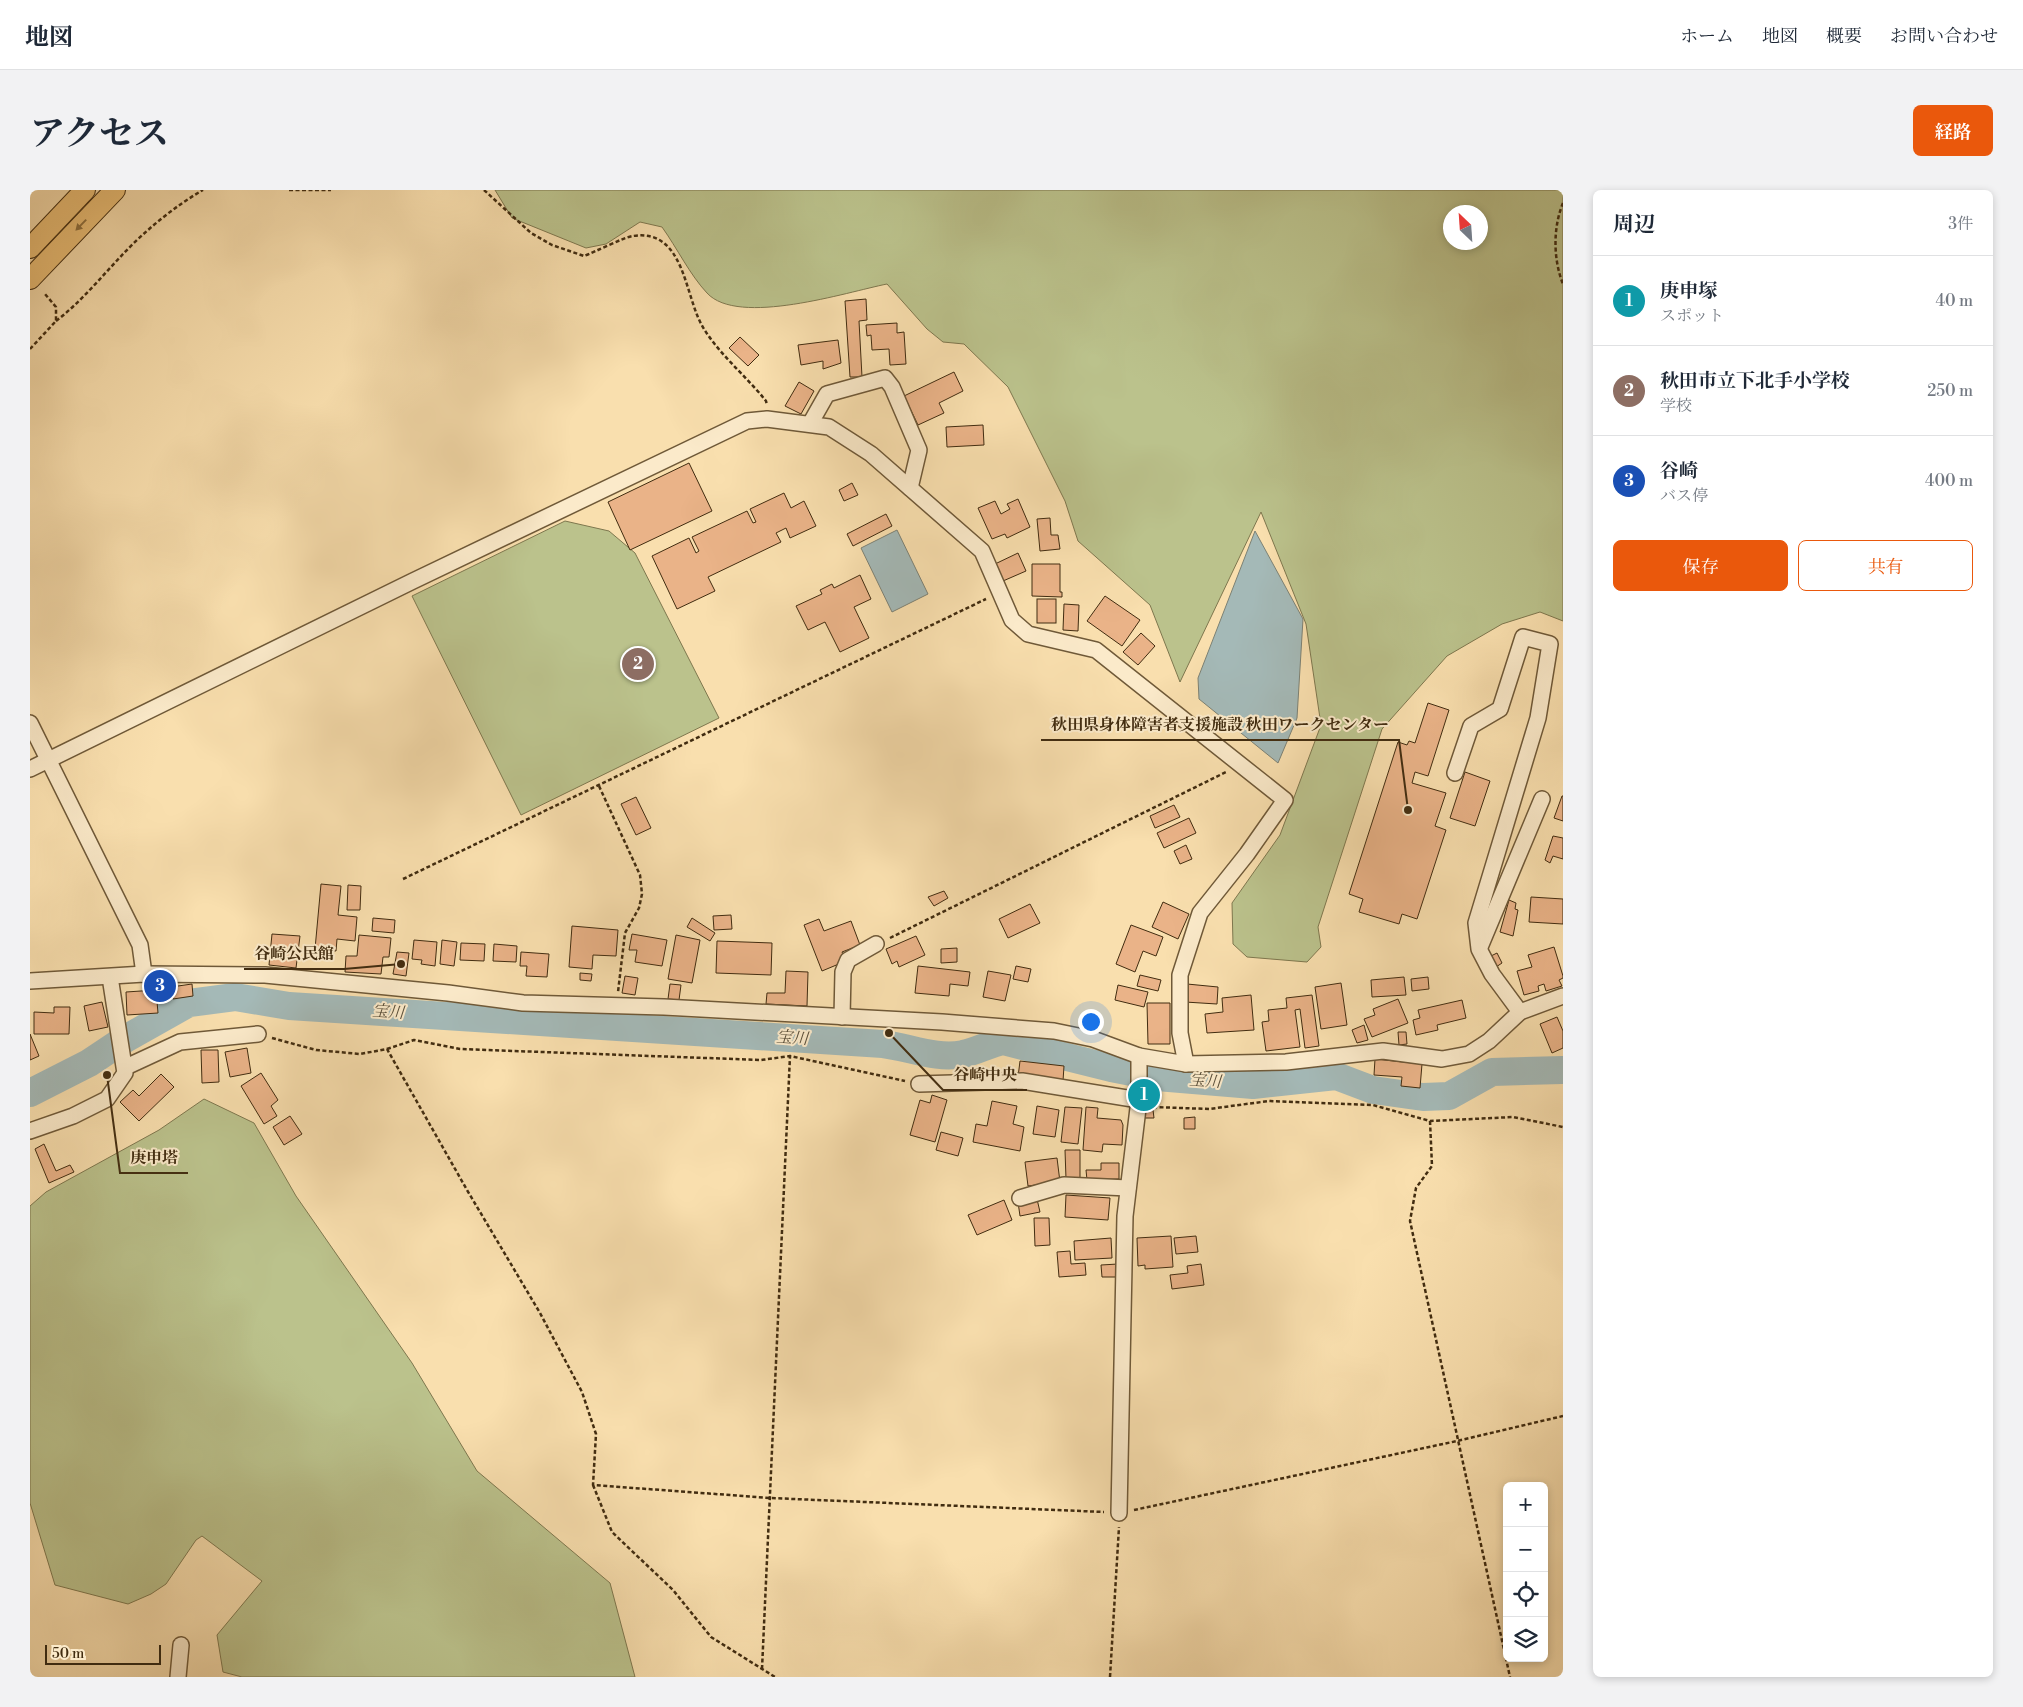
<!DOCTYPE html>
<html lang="ja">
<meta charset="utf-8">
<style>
:root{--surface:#fff;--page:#f2f2f3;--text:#1f2937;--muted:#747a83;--line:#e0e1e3;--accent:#ea580c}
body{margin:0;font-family:"Libre Bodoni","Noto Serif JP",serif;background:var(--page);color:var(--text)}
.controls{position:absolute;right:15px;bottom:15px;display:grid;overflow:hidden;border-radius:8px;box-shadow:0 2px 8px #0003}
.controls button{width:45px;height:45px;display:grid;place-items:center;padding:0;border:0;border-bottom:1px solid var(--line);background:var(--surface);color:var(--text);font:25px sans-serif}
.compass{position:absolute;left:1413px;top:15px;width:45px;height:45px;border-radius:50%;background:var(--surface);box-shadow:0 2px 8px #0003;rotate:335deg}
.scale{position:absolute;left:15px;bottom:12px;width:116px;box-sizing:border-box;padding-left:5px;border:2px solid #412c10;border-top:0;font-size:14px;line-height:18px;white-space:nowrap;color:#412c10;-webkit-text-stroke:4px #fbeaca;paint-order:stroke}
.you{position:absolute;left:1060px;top:831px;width:18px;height:18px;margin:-12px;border:4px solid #fff;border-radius:50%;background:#1a73e8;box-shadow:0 0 0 8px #1a73e833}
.badge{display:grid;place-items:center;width:32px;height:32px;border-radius:50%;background:var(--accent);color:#fff;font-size:16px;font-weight:700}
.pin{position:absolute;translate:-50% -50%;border:2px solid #fff;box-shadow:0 1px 5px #0006}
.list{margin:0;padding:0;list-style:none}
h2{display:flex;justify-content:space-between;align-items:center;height:65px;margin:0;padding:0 20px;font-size:21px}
h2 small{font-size:16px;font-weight:400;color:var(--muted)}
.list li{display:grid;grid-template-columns:32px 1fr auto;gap:15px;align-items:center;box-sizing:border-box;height:90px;padding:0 20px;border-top:1px solid var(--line)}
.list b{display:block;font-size:19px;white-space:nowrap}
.list p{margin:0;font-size:16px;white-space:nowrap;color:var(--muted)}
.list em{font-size:16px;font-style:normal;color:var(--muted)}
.actions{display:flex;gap:10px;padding:15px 20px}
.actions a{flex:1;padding:11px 0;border:1px solid var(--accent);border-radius:8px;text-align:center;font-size:18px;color:var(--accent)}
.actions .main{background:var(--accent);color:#fff}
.icon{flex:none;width:28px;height:28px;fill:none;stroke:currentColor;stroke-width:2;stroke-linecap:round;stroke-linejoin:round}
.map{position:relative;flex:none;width:1533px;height:1487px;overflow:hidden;border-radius:8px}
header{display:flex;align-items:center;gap:30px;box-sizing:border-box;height:70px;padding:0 25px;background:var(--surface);border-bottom:1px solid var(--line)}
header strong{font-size:24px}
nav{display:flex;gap:28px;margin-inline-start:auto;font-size:18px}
.intro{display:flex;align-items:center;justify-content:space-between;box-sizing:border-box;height:120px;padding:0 30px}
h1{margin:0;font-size:35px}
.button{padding:12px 22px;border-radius:8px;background:var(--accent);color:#fff;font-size:18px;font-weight:700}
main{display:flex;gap:30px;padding:0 30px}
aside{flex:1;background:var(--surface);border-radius:8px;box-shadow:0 2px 8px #0003}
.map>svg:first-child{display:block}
.green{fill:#bbc28c;stroke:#7e774e;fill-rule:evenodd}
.water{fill:#a4b9b7;stroke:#7c8174}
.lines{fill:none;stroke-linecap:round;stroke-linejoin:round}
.river{stroke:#a4b9b7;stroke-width:28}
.building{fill:#eab388;stroke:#412c10}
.minor-casing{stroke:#6f5938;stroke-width:18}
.major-casing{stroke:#412c10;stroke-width:22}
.path{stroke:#412c10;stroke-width:2.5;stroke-dasharray:4 2.5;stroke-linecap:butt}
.minor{stroke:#fbeaca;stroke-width:15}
.major{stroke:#ecc077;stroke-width:20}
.oneway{fill:#8e6f3e}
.labels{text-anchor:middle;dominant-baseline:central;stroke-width:4;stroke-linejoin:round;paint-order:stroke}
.water-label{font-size:16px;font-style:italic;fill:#5a4f3a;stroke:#fbeaca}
.leader{fill:none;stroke:#412c10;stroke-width:2}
.callout-dot{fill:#412c10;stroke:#fbeaca;stroke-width:2}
.callout-label{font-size:16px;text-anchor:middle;font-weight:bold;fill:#412c10;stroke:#fbeaca;stroke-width:4;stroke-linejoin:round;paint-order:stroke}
</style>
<header>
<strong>地図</strong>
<nav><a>ホーム</a><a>地図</a><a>概要</a><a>お問い合わせ</a></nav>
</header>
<div class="intro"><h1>アクセス</h1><a class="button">経路</a></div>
<main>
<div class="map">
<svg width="1533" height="1487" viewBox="0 0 1533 1487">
<rect width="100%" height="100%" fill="#f9dfae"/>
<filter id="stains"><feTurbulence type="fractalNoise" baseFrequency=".004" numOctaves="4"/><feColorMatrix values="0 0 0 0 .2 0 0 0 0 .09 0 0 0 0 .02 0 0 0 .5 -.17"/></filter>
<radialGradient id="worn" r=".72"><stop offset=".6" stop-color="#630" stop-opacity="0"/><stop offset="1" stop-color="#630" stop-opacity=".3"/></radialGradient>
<g class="green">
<path d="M465,0h1068v431l-23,-9 -38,12 -55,32 -65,73 -64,198 3,20 -14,15 -60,-5 -14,-13 -1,-41 48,-68 41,-110 -15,-101 -45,-112 -81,170 -30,-77 -72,-64 -13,-40 -57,-114 -44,-43 -21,-2 -16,-13 -40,-45c-40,8 -149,43 -180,9 -17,-18 -30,-45 -45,-66l-22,-5 -34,22 -20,4 -74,-30zM1420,22h30v30h-30z"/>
<polygon points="535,331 579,341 605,363 689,528 491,625 382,406"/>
<polygon points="174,909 224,933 266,1006 382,1173 447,1281 580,1393 605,1487 212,1487 193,1482 187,1445 232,1391 172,1346 166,1350 136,1394 121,1404 98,1414 25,1395 0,1313 0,1016 16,1002 129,940"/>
</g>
<g class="water">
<polygon points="867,340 898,404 862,422 831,358"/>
<polygon points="1225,341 1273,429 1267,528 1248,573 1169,509 1168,488"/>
</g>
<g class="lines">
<path class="river" d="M0,903l59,-30 36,-24 64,-36 46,-6 54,9 594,38c25,3 55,16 80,10 14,-3 26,-10 40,-13l108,27 46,9 96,8 83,-9 37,14 50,7 26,-1 43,-24 71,-2"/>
</g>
<g class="building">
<polygon points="836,109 837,130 829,131 832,187 820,187 815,111"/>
<polygon points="867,133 867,143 874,142 876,174 860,175 859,159 842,160 841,145 837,146 836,135"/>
<polygon points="710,147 729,165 718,176 699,158"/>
<polygon points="808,150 811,173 793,179 793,171 771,175 768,155"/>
<polygon points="924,182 933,201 909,213 914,223 888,235 874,206"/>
<polygon points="769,192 784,201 771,224 755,216"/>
<polygon points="953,235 954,255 917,257 916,237"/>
<polygon points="659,273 682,321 600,360 578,312"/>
<polygon points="822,293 828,305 814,311 809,300"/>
<polygon points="754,303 761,318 774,311 786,336 760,348 756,338 746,343 751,352 678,387 685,401 647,419 622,366 659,348 666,363 669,361 662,347 717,321 723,333 726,332 720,319"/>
<polygon points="988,309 1000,337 977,348 975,344 962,349 948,318 965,311 971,324 980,319 977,314"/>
<polygon points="856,324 862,336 823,356 817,344"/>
<polygon points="1020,328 1021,345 1028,345 1030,359 1010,361 1007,329"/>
<polygon points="988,363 996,381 973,391 965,374"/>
<polygon points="1002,374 1030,374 1030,402 1032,402 1032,407 1002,406"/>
<polygon points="830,385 841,409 824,417 839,448 810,462 795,432 778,440 766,416 792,404 790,400 802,394 804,398"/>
<polygon points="1075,406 1110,430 1092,456 1057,431"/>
<rect x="1007" y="409" width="19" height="24"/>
<polygon points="1034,414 1049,415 1048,441 1033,440"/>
<polygon points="1111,443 1125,456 1108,475 1093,462"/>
<polygon points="1398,513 1419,520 1398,586 1385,582 1382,593 1416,603 1405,636 1416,640 1387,729 1372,724 1369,734 1329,722 1333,709 1319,704 1368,552 1377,555 1379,551 1385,553"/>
<polygon points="1435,582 1460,591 1445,636 1420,628"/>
<polygon points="1532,606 1533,606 1533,631 1524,628"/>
<polygon points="606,607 621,638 606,645 591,614"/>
<polygon points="1144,615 1150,627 1125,638 1120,626"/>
<polygon points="1159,628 1166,643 1134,658 1127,643"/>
<polygon points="1523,646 1533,648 1533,669 1523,666 1520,673 1515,670"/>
<polygon points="1156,655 1162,669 1150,674 1144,661"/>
<polygon points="291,694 311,696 308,725 327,727 325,751 307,749 306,761 285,759"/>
<polygon points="318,695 331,696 330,720 317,720"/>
<polygon points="914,701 918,708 904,716 898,707"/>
<polygon points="1501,707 1533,709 1533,734 1499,732"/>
<polygon points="1479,710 1486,713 1485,719 1488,720 1483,746 1470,742"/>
<polygon points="1133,712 1159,724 1148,749 1122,737"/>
<polygon points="1000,714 1010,733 978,748 969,729"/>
<polygon points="701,725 702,739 684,740 683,726"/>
<polygon points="343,728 365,730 364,743 342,741"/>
<polygon points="662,728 685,743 680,751 657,737"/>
<polygon points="789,729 794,741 821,731 830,755 812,762 816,771 792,781 774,735"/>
<polygon points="1101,735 1133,747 1126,766 1113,761 1105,782 1086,774"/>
<polygon points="542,736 588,740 586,766 563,765 562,779 539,777"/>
<polygon points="242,744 270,746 266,778 239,775"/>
<polygon points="602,744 637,750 632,776 605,772 607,760 599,760"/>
<polygon points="329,745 361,748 359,767 353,767 351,784 315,782 316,766 327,766"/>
<polygon points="646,745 670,750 662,793 638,789"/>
<polygon points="886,746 895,765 869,777 867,771 862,774 856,759"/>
<polygon points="384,750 407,752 405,776 391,774 392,770 382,769"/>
<polygon points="412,750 427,752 424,776 410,774"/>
<polygon points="687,751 742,753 741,785 686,783"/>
<polygon points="431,753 455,754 454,771 430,770"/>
<polygon points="464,754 487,756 486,772 463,771"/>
<polygon points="1524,757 1533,786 1533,788 1529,790 1532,796 1516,801 1514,794 1508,796 1509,801 1494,805 1487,781 1502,777 1498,765"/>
<polygon points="927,758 927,772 911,773 911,759"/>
<polygon points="367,762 379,763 376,786 363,784"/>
<polygon points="491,762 519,764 517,787 496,786 497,776 490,776"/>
<polygon points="1467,763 1472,773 1466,777 1461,766"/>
<polygon points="888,776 940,782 938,796 920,794 919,806 885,803"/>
<polygon points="986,776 1001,779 998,792 983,789"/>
<polygon points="756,781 778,782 777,816 736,814 737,803 755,803"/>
<polygon points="958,781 981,785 975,811 953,807"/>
<polygon points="550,783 562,784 561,791 550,790"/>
<polygon points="1110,785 1131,790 1128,801 1107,796"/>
<polygon points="595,786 608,788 605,805 592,803"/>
<polygon points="1374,787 1376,805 1342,807 1341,790"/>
<polygon points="1398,787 1399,799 1382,801 1381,789"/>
<polygon points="1311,793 1317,835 1291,839 1285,797"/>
<polygon points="162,794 163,806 143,809 141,797"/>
<polygon points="640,794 651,795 649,810 638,809"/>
<polygon points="1157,794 1188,797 1187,814 1155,812"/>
<polygon points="1088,795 1118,802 1114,817 1085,810"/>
<polygon points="126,800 128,823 97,825 96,802"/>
<polygon points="1221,805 1224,840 1177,843 1175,824 1193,822 1192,808"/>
<polygon points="1282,805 1289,856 1275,858 1270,819 1265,820 1270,857 1236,861 1232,832 1239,831 1238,820 1257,818 1256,808"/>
<polygon points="1368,809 1378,833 1342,847 1334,829 1345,825 1343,819"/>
<polygon points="1432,810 1436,828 1407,835 1408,840 1386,845 1383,830 1390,828 1388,820"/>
<polygon points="72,812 78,837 59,841 54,816"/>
<polygon points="1117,813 1140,813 1140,854 1118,854"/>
<polygon points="24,817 40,817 39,844 4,844 4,822 24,823"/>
<polygon points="1527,827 1533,841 1533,858 1522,863 1510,834"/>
<polygon points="1334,835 1338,850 1327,853 1322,840"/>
<polygon points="1368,842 1376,842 1377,854 1369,855"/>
<polygon points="0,844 9,866 0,870"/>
<polygon points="217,858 221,883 200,887 195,862"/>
<polygon points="171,860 188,860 189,892 172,893"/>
<polygon points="1345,869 1392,874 1390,898 1371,896 1372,887 1344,885"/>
<polygon points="990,871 1034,876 1033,891 988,887"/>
<polygon points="231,883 248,910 241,916 247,926 234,934 211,896"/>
<polygon points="131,884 144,897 109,931 90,912 103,900 109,906"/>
<polygon points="902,905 917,910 905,952 880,945 890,910 900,913"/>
<polygon points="962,911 987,916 983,934 994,937 990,961 943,952 946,934 957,936"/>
<polygon points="1007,916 1029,920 1025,947 1003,944"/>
<polygon points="1035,917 1052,918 1048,954 1031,952"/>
<polygon points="1056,917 1068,918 1067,928 1091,930 1093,935 1092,955 1073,954 1072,962 1053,960"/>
<polygon points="1113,920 1123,920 1124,928 1113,928"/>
<polygon points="260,926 272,944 254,955 243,937"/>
<polygon points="1165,927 1165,939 1154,939 1154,928"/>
<polygon points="911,942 933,948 928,966 906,960"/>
<polygon points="14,954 26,981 40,975 44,982 19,993 5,959"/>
<polygon points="1035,960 1050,960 1050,989 1036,989"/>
<polygon points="1027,968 1030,992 998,996 995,972"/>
<polygon points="1071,973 1089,973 1089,989 1057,990 1056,980 1071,980"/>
<polygon points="1036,1005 1080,1008 1078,1030 1035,1027"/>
<polygon points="1007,1009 1010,1022 990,1026 988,1012"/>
<polygon points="974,1010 982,1030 947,1045 938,1025"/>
<polygon points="1004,1028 1019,1028 1020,1055 1005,1056"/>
<polygon points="1141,1046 1143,1077 1115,1079 1115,1075 1108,1076 1107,1048"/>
<polygon points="1166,1046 1168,1062 1146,1064 1144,1048"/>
<polygon points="1081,1048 1082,1068 1045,1070 1044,1051"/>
<polygon points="1040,1061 1041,1074 1055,1073 1056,1085 1029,1087 1027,1062"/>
<polygon points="1088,1074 1088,1087 1072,1087 1071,1075"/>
<polygon points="1171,1074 1174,1095 1142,1099 1140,1085 1158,1083 1157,1076"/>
</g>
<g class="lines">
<defs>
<g id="minor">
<polyline points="780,234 797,204 855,188 862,197 889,260 880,298"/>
<polyline points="0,533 110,755 114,784"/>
<polyline points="0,579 383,391 717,231 737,229 799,237 841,264 952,361 982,430 998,444 1066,460 1255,610 1217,664 1170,723 1150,785 1150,843 1156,874"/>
<polyline points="1425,583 1441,536 1470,519 1493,447 1520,454 1508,528 1446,733 1449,759 1462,784 1490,822"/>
<polyline points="1450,757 1512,609"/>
<polyline points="0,791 114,784 235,785 418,803 493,813 634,817 912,832 1024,841 1063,849 1109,866 1156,874 1256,872 1353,861 1412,869 1439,864 1459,851 1490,822 1533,806"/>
<polyline points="812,827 813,782 818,770 846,754"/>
<polyline points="96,877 150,852 228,844"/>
<polyline points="889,894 992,891 1109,910"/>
<polyline points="0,941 43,926 77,909 95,883 80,787"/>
<polyline points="990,1008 1034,995 1098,998"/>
<polyline points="1089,1323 1095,1026 1109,910 1109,866"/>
<polyline points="148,1487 151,1455"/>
</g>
<g id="major">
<polyline points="0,58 55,0"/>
<polyline points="0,89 85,0"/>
</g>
</defs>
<use href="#minor" class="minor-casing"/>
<use href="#major" class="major-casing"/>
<g class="path">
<polyline points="259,0 301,0"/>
<path d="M454,0l47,43 21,12 32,11c11,-4 40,-19 49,-20 53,-8 51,62 71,93 16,26 43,48 62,72l1,4"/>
<path d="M1533,13c-10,24 -10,56 0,81"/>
<path d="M26,131c25,-19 46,-45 68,-68 23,-24 51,-47 79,-63"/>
<polyline points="0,159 26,131 26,117 15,104"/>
<polyline points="569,596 610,685 612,704 609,718 595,743 588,802"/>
<polyline points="373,689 956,409"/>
<polyline points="860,748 1196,582"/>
<polyline points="242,848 286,860 330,864 357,859 437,1000 510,1123 552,1202 566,1244 563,1295 740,1308 1074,1322"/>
<polyline points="357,859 384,850 430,859 731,870 760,866 875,891"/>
<polyline points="1123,917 1179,919 1239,911 1343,915 1400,931 1483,927 1533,937"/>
<polyline points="1400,931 1402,976 1386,998 1380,1031 1480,1487"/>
<polyline points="563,1295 582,1342 643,1400 681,1447 745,1487"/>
<polyline points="1104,1320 1427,1251 1533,1226"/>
<polyline points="732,1479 760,866"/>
<polyline points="1080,1487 1089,1337"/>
</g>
<use href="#minor" class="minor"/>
<use href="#major" class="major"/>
</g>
<defs><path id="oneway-solid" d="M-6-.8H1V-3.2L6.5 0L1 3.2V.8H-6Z" transform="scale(1.25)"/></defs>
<use class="oneway" href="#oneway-solid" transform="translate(51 35) rotate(134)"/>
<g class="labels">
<g class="water-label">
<text transform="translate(358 822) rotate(4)">宝川</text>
<text transform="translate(762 848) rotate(4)">宝川</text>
<text transform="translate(1175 891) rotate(4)">宝川</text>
</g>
</g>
<path class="leader" d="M1378 620L1369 550H1011M371 774L314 779H214M859 843L913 900H997M77 885L90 983H158"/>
<g class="callout-dot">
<circle cx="1378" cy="620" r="5"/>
<circle cx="371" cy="774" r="5"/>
<circle cx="859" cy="843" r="5"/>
<circle cx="77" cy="885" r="5"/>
</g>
<g class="callout-label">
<text x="1190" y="540">秋田県身体障害者支援施設 秋田ワークセンター</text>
<text x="264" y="769">谷崎公民館</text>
<text x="955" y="890">谷崎中央</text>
<text x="124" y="973">庚申塔</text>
</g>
<rect width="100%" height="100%" filter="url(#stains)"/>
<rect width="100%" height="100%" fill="url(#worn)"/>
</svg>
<div class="controls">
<button>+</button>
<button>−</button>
<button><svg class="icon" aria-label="locate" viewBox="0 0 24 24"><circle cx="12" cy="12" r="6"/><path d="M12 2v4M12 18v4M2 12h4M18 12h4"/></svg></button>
<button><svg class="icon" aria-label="layers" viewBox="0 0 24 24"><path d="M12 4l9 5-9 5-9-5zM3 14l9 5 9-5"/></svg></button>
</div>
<svg class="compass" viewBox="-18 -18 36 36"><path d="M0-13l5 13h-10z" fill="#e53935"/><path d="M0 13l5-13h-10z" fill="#747a83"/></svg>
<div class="scale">50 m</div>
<div class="you"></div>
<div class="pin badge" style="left:1114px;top:905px;background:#0f9aa8">1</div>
<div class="pin badge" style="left:608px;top:474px;background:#8d6e63">2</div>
<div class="pin badge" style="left:130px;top:796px;background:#1a4fb4">3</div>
</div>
<aside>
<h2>周辺<small>3件</small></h2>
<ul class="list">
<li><span class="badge" style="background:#0f9aa8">1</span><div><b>庚申塚</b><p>スポット</p></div><em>40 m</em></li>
<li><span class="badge" style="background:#8d6e63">2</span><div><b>秋田市立下北手小学校</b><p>学校</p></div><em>250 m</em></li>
<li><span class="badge" style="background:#1a4fb4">3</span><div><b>谷崎</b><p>バス停</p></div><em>400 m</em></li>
</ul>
<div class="actions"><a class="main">保存</a><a>共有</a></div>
</aside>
</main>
